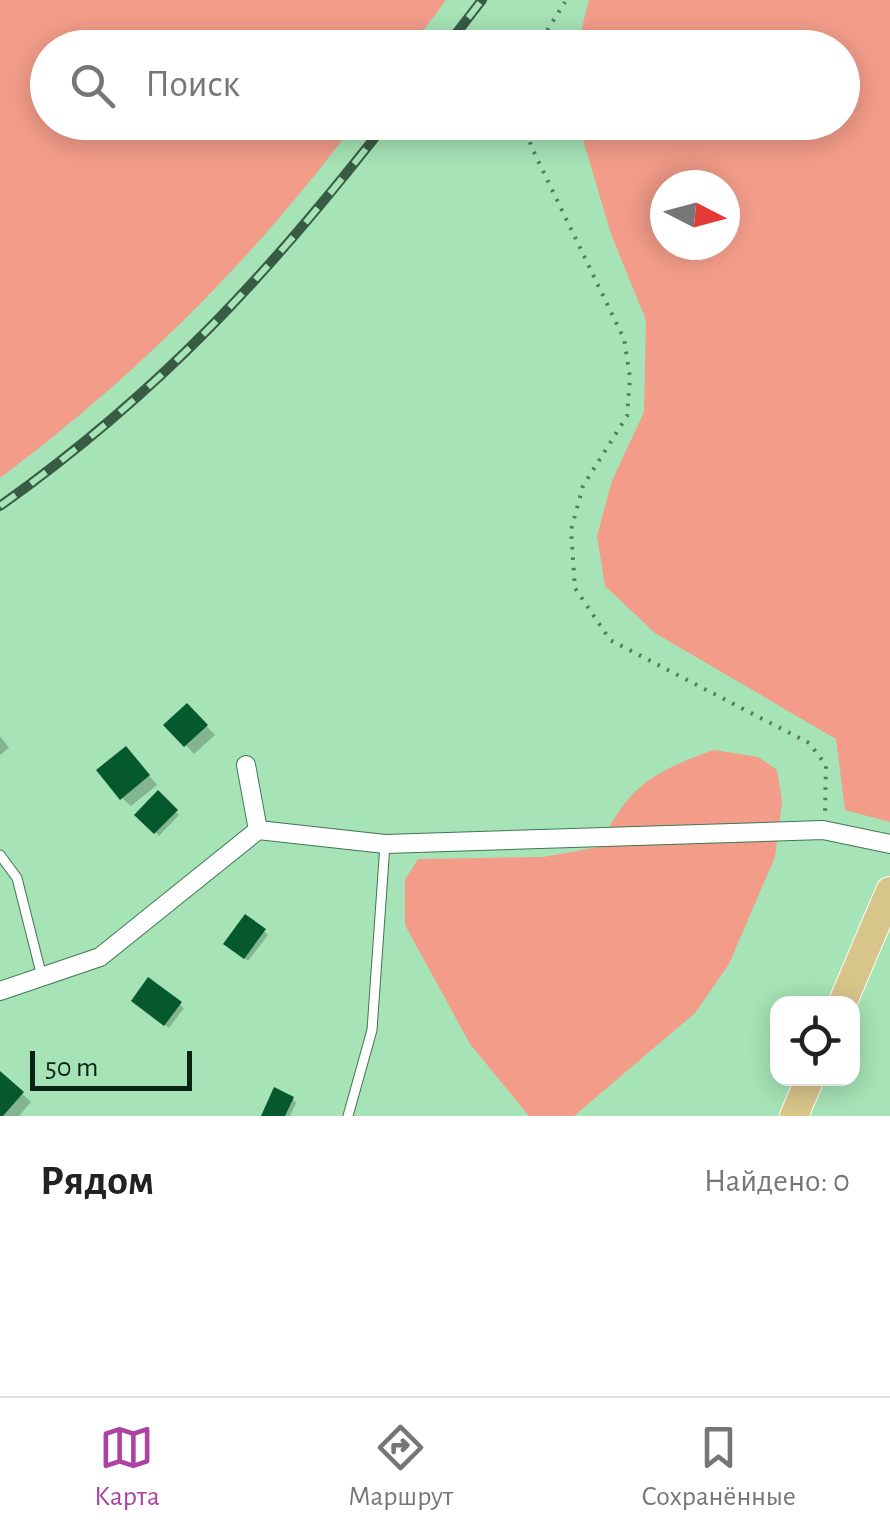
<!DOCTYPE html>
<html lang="ru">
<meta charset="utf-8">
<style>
:root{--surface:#fff;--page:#f2f2f2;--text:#222;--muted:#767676;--line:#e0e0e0;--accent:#ae42a2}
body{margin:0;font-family:"Alegreya Sans",sans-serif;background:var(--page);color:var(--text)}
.controls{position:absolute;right:30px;bottom:30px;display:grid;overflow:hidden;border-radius:20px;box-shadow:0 5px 25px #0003}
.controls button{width:90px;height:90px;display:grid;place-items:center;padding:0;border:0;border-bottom:2px solid var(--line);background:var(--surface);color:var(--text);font:50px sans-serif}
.compass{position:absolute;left:650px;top:170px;width:90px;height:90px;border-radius:50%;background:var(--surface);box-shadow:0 5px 25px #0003;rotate:96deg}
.scale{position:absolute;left:30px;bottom:25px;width:162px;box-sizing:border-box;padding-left:10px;border:5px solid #0b2313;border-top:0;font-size:28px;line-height:35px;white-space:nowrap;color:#0b2313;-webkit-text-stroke:8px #a6e3b6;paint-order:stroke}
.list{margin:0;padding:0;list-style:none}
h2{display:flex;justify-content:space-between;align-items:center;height:130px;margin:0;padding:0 40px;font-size:42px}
h2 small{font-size:32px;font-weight:400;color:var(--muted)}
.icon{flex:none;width:55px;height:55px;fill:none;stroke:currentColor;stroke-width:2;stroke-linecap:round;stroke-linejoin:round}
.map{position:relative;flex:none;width:890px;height:1116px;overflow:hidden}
.search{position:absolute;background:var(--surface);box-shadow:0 5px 25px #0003;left:30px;right:30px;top:30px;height:110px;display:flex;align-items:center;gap:25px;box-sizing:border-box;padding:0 35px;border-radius:55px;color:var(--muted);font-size:38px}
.sheet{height:280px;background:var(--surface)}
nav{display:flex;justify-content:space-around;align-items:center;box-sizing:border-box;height:140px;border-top:2px solid var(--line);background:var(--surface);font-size:28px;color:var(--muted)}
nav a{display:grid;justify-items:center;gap:5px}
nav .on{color:var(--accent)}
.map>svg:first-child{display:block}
.green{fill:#f39c8a;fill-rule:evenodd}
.shadow{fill:#0003}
.building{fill:#05592c}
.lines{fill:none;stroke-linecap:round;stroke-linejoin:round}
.service-casing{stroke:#3e7750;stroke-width:11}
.minor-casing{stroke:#3e7750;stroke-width:20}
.primary-casing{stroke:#fff;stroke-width:30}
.path{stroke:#537c5f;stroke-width:4;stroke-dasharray:2.5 8;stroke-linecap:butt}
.service{stroke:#fff;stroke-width:9}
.minor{stroke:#fff;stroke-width:18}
.primary{stroke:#d7c58a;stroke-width:28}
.rail-casing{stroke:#385b43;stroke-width:10}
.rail{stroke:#a6e3b6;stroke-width:6;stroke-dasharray:19;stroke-linecap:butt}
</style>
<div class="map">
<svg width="890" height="1116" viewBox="0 0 890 1116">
<rect width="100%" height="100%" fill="#a6e3b6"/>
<g class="green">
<path d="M0,0h446l-35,47 -363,1v74l307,1c-100,135 -220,254 -355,355z"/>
<path d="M589,0h301v822l-45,-12 -9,-71 -181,-106 -50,-47 -8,-50 15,-55 32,-69 2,-92 -35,-86 -33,-111 264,-1v-74l-265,-1zM665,185h60v60h-60z"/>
<path d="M714,750l44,7 19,13 5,32 -7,55 -46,107 -34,49 -121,103h-45l-59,-72 -65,-119v-45l13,-21 125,-2 56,-10c29,-61 53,-75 115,-97z"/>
</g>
<g class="shadow">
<polygon points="187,706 215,735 194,754 167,725"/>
<polygon points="0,736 9,748 0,755"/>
<polygon points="134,758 157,785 131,806 122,798"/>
<polygon points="158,794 179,815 159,836 138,815"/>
<polygon points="264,931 268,935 248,961 230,948"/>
<polygon points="149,981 184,1008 169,1028 138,1004"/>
<polygon points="0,1074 31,1102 19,1116 0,1116"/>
<polygon points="293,1099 296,1103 290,1116 263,1116"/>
</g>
<g class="building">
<polygon points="187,703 208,725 184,747 163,725"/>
<polygon points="126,746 150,775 120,800 96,770"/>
<polygon points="158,790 178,810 154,834 134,815"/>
<polygon points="245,914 266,929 244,959 223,944"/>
<polygon points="148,977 182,1002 164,1026 131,1001"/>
<polygon points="0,1071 24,1092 3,1116 0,1116"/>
<polygon points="274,1087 294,1097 285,1116 261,1116"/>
</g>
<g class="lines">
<defs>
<g id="service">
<polyline points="0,855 17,878 42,977"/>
<polyline points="348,1116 372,1030 385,844"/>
</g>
<g id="minor">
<polyline points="258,830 385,844 823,830 890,844"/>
<polyline points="0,991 100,957 258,830 246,765"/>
</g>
<g id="primary">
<polyline points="842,1004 890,891"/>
<polyline points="794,1116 810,1078"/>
</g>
</defs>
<use href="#service" class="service-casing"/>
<use href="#minor" class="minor-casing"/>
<use href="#primary" class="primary-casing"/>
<g class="path">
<polyline points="536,48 565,2"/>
<polyline points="524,122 531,146 624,339 630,377 627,416 583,486 571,530 575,588 610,640 809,743 826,765 825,812"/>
</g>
<use href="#service" class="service"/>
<use href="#minor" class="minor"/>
<use href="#primary" class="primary"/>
<defs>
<g id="rail">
<polyline points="445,48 482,0"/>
<path d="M0,506c159,-113 267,-230 387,-384"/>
</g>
</defs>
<use href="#rail" class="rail-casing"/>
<use href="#rail" class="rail"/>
</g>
</svg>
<div class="controls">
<button><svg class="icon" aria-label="locate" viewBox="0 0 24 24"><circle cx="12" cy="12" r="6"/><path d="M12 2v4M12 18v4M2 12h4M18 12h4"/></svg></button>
</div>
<svg class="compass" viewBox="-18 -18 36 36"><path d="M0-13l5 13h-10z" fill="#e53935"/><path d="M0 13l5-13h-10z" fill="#767676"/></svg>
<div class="scale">50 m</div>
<div class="search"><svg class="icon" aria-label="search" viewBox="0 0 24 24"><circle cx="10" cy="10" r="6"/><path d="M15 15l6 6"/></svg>Поиск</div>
</div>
<section class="sheet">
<h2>Рядом<small>Найдено: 0</small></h2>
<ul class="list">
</ul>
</section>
<nav>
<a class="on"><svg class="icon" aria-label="map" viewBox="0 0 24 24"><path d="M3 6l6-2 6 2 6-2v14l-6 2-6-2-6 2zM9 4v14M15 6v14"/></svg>Карта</a>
<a><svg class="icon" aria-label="directions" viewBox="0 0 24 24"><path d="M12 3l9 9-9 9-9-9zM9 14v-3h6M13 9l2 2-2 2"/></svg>Маршрут</a>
<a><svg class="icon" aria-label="saved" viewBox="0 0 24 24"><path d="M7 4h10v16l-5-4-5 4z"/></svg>Сохранённые</a>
</nav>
